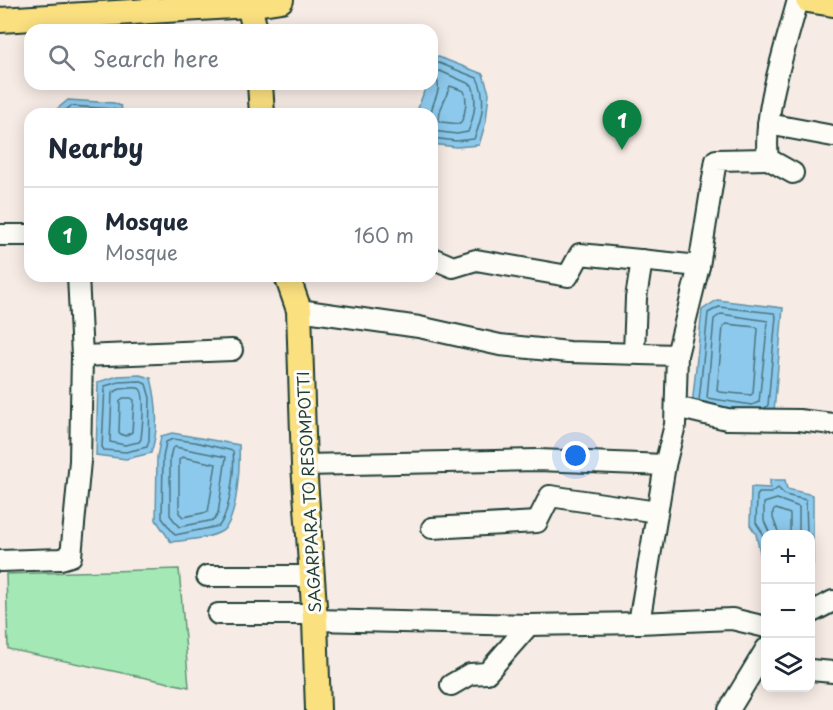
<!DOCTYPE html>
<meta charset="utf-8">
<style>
:root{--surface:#fff;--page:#f6f6f7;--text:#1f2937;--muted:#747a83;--line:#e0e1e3;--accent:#0b8043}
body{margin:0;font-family:"Playpen Sans",sans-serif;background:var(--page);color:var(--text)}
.controls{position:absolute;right:18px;bottom:18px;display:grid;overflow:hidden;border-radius:12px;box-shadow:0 3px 15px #0003}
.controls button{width:54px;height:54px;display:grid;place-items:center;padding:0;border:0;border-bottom:2px solid var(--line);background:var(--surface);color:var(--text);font:30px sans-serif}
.you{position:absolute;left:576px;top:456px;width:21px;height:21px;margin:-15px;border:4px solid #fff;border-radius:50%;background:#1a73e8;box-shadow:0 0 0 9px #1a73e833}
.badge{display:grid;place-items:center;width:39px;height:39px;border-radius:50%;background:var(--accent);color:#fff;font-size:20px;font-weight:700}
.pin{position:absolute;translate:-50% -50px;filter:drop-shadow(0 2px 3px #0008)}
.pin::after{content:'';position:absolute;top:32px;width:21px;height:18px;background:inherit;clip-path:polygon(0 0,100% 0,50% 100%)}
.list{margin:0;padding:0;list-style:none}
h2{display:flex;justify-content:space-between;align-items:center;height:78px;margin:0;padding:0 24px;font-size:26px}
h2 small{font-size:20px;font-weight:400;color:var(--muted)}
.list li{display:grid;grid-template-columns:39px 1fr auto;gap:18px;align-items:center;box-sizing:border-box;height:96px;padding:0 24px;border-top:2px solid var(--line)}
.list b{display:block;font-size:22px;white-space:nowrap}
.list p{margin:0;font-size:20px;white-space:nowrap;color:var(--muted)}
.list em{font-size:20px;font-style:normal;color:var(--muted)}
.icon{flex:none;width:33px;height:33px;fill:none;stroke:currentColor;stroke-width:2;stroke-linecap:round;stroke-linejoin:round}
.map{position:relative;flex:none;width:833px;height:710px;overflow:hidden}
.search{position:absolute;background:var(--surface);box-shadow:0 3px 15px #0003;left:24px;top:24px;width:414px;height:66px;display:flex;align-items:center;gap:15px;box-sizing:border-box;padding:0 21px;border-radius:18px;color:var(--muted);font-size:22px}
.panel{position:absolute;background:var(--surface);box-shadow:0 3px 15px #0003;left:24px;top:108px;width:414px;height:174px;border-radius:18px}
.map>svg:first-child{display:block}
.green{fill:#a4e9b5;stroke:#629374;stroke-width:1.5}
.water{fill:#8dc9ed;stroke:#6191a3;stroke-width:1.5}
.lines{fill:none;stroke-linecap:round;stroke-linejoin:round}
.shore{stroke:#4b757e;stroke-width:1.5}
.minor-casing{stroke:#1f3d34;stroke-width:24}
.major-casing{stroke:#1f3d34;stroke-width:28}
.minor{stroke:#fdfcf7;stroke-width:20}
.major{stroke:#fbe080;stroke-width:24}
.labels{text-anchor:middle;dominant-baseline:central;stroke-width:6;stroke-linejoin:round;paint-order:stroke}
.street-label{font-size:16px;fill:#1f3d34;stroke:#fdfcf7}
</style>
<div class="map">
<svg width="833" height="710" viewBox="0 0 833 710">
<rect width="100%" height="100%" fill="#f7ebe5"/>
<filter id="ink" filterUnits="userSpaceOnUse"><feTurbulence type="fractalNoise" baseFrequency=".0167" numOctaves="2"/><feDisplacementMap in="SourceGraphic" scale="12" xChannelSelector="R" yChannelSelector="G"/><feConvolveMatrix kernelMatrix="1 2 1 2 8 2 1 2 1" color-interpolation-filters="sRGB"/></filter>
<g filter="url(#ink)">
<polygon class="green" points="179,569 189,687 8,649 6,574"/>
<g class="water">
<path d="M436,56l47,18 6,19 -3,28 -7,24 -23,2 -24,-3v-30h-15c1,-11 8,-19 8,-30h7v-22z"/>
<polygon points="68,100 114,103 121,106 123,114 51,114"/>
<polygon points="717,300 783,308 774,412 754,418 692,406 702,310"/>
<path d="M140,375l11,3c6,24 8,52 0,75l-25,6 -30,-4 2,-73 20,-6z"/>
<path d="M172,433l67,12c1,18 -1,76 -17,86 -13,8 -36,9 -51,11l-15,-22 1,-63 4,-21z"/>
<polygon points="770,480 785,480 787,489 813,495 813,564 811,564 810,534 766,534 765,567 763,567 756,534 750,525 751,487 770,488"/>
</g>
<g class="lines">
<g class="shore">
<path d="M432,64l7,-1 38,15c10,19 5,42 -3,61l-18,2 -24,-3"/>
<path d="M450,86l14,5c4,9 1,25 -4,33l-19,-2 -2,-2 1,-9z"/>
<polyline points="61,114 71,106 112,109 116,110 117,114"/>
<path d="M431,114c1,-15 13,-23 4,-39l1,-3 4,-1 32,14c6,15 2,32 -4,47l-11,2 -25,-3"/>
<polygon points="721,314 768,321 759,402 752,405 707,398 714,319"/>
<polygon points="726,324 756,327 758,329 753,393 751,395 719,392 717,390 723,327"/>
<polygon points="139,381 146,384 150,398 149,440 147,447 126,452 104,450 102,447 105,386 119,382"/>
<path d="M120,389c4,0 16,-3 20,0 6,5 2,41 1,50l-2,3 -14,3 -15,-3 2,-49z"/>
<polygon points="123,398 131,398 134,400 132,432 125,436 119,433 120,401"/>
<polyline points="699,401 708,313 719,307 774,313 776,316 768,405 765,408"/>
<path d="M173,439l22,3 38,9c2,18 -3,61 -14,75l-44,9 -13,-17 1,-60 3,-16z"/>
<polygon points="175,447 226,457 218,514 214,520 179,527 170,515 170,458 172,449"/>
<polygon points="182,457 216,464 208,512 183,517 179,513 179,460"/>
<polyline points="770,534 764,521 764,503 777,499 799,507 799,534"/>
<polyline points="779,534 773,518 773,511 776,509 790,514 790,534"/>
<polyline points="766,548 762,532 756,523 757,496 759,493 771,493 778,488 785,495 806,500 807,534"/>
</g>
<defs>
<g id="minor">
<polyline points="768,124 833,136"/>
<path d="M793,173l-25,-14c-6,-46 18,-113 30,-159"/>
<polyline points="0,235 30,235"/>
<polyline points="432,258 453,267 476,260 568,276 580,254 699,266"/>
<polyline points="299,310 419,327 500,345 569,352 677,355 699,266 716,160 768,159"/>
<polyline points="634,353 636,298 642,260"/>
<polyline points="677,355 675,425 665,465 639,623 732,619 766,627"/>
<polyline points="82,356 232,350"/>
<polyline points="676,407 727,419 799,420 833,424"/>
<polyline points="304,465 538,460 665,465"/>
<polyline points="432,528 537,522 550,496 657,512"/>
<polyline points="0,561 61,559 71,556 80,461 82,356 78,276"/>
<polyline points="207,576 312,576"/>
<polyline points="810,613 833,601"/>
<polyline points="218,614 314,614"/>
<polyline points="315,620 529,625 639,623"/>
<polyline points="810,670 833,672"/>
<polyline points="451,685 470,674 487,673 529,625"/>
<polyline points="729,710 766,649"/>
</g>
<g id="major">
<polyline points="808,0 833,4"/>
<polyline points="249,5 255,30"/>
<polyline points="0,20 249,5 281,0"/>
<polyline points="260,84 262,114"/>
<polyline points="287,276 299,310 304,465 315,620 318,710"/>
</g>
</defs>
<use href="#minor" class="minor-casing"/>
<use href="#major" class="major-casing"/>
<use href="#minor" class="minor"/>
<use href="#major" class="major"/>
</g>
</g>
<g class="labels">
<g class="street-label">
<text transform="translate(308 492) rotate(-93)">SAGARPARA TO RESOMPOTTI</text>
</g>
</g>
</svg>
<div class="controls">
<button>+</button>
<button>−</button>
<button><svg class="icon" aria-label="layers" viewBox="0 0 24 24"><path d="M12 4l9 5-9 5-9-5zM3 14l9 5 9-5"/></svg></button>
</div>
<div class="you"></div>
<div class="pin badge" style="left:622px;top:150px">1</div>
<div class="search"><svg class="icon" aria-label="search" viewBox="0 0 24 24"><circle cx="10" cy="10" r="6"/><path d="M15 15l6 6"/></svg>Search here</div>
<section class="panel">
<h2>Nearby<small></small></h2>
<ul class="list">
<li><span class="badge">1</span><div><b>Mosque</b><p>Mosque</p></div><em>160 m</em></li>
</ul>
</section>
</div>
